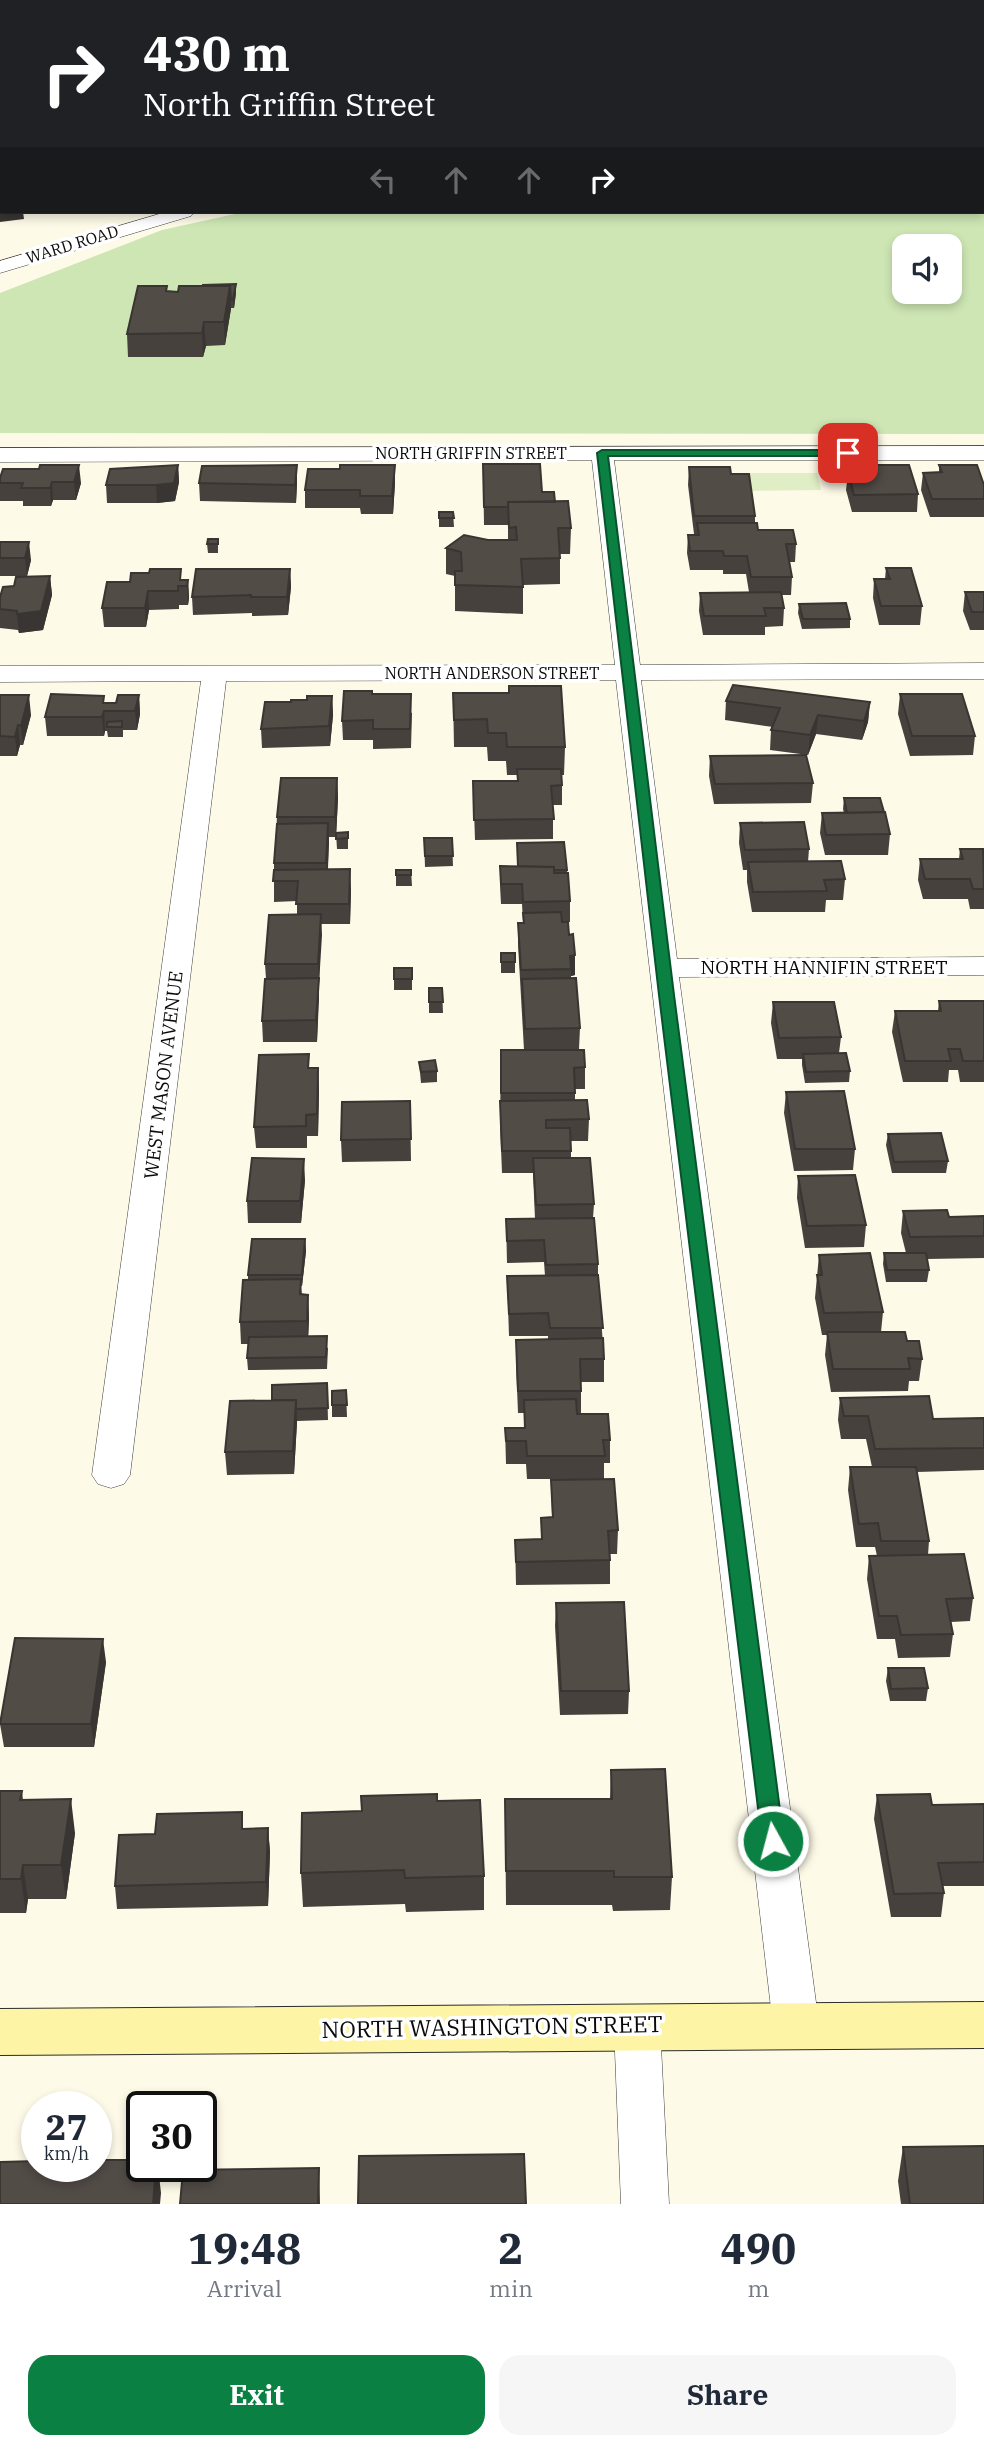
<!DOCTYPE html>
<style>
body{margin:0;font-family:"IBM Plex Serif",serif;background:#f6f6f7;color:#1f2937;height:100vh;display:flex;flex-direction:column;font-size:26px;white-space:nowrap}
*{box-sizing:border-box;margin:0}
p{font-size:23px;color:#747a83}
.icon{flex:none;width:38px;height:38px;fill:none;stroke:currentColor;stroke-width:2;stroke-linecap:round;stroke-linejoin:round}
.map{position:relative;height:2204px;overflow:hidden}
.details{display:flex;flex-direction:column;background:#fff;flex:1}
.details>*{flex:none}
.guide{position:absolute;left:0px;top:0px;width:985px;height:214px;box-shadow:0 4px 10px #0003;background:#202124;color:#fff;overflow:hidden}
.tools{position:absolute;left:892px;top:234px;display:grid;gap:14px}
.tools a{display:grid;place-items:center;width:70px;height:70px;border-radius:14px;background:#fff;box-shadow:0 4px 10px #0003;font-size:35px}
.speed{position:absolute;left:21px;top:2091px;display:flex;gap:14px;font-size:35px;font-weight:700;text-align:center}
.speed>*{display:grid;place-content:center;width:91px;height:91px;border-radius:50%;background:#fff;box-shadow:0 4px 10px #0003;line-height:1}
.speed small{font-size:18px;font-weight:400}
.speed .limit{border:4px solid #111;border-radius:10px;background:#fff;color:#111}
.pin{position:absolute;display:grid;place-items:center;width:60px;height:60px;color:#fff;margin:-30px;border-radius:14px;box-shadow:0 4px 10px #0006}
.me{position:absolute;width:77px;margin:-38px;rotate:353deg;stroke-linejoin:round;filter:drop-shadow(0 0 5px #0008)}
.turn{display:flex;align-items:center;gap:24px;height:147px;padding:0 28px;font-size:32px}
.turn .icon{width:91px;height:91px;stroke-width:2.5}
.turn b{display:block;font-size:49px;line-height:60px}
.lanes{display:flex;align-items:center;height:66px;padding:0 28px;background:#0003;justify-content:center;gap:35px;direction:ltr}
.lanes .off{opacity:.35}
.eta{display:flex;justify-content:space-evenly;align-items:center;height:119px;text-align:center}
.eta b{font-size:42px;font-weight:700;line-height:49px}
.button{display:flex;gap:14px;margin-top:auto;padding:14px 28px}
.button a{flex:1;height:80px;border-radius:21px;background:#0b8043;color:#fff;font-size:28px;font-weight:700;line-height:80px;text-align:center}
.button a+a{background:#f6f6f7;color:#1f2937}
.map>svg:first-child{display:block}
.green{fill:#cee6b4;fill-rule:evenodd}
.pitch{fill:#e0eec5}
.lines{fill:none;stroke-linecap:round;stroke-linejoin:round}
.street-casing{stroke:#3d3d3d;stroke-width:1}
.secondary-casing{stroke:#2c2c2c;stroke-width:2}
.street{fill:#fff;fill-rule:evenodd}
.secondary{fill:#fdf4a5;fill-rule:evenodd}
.wall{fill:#47413d}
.shaded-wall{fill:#393532}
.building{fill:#524c47;stroke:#393532;stroke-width:2}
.route{fill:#0b8043;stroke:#07532c;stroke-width:2}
.labels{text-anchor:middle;stroke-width:7;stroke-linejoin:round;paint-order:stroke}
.far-street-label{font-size:16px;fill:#0a0a0a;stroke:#fff}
.street-label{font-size:19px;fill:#0a0a0a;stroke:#fff}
.near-street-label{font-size:23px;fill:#0a0a0a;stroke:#fff}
</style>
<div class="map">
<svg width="984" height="2204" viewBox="0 0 984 2204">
<rect width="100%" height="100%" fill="#fefae8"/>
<!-- green -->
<path class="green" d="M984,91V434L0,433V293L162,230L244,212H984ZM905,247H950V292H905Z"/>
<!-- pitch -->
<path class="pitch" d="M744,473H817L821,490L748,491Z"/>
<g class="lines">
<!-- street casing -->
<g class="street-casing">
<path id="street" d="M42,0H112L110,2Z
M684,0H723L724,2H686Z
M810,0H826V2H810Z
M166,212H194L191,216L0,273V261Z
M984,446V460H614L640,665L984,663V679L641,680L677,959L984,957V975L679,977L819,2025L812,2039L796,2044L780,2039L773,2025L616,680L226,681L130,1475L124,1484L111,1488L98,1484L92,1475L201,681L0,682V666L615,665L592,460L0,462V448Z
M637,2007L653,2012L660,2026L669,2204H621L614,2026L621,2012Z"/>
</g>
<!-- secondary casing -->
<g class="secondary-casing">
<path id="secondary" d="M984,2002V2048L0,2055V2009Z"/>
</g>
<!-- street -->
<use href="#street" class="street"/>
<!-- secondary -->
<use href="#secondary" class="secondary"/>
</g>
<!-- wall -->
<path class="wall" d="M427,0H480V2H427Z
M167,291L236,293L234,308H231L225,345L206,346L203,357H128L127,334Z
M483,464L542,492L555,502L571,528L570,554H560V584L523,585V614L455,611V576L446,574V548L488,540H508V525H484Z
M178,465L179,482L175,501L157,503H107L106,485Z
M395,465V483L393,514H361L360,508H305V490L340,469Z
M873,465L918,494L917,512H852L846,490L848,473L872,472Z
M939,465L984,485V517H930L921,490L923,473H939Z
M689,467L731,474L755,516V523L758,530L796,544L795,562H789L792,577L791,595H781L784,608L783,626L765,627V635H703L699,611L700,593L749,592L746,574H723V570H690L687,553L688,535H697V534H694L688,485Z
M0,478L81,483L76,500H53L51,506H23V501H0Z
M199,483H297L296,503L200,501Z
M439,512H453L454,527H439Z
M218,539V553H208L207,544Z
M0,542L31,560L27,576H0Z
M886,568L922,606L920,625H879L873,598L874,579H885Z
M290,569L291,587L288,615L252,616V613L193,615L192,597Z
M149,573L182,580H188L189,598L188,605H179V609L149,610L146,627H104L102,608L130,582Z
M50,576L52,595L43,630L19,633L18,630L0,628V597L14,586Z
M965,592H984V630H970L963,611Z
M799,604L850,619V628L802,629L798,613Z
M453,693L565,747L564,775H562V805H553V839L475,840L473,781H517V775H507L506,761H488L487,747H454Z
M372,694L412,713L411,748L373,749V740H343L342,721Z
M900,694L975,736L973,755L910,756L898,714Z
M0,695L31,715L23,745H20L17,756H0Z
M139,695L140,714L137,730H123V737H108L107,731H105L104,736H47L45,717L105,703H116Z
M332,696L333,715L330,746L262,748L261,729L291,702Z
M726,701L870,702L868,722L862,740L816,734L808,755L770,750L771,730L773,727L725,720Z
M710,756L813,783L811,803L714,804L709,776Z
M337,778L338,798L336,837H329L328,869L351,889L350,924H321L317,1042H263L262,1021L266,979L265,964L297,915V901L274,902V863L277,817Z
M844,798L890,834L888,855H825L820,833L822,813H844L843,809Z
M740,823L809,849L808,862L845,879L843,900H826L825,912H752L747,882V870H743L739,843Z
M348,832V849H337L336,833Z
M424,838H452L453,866L425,867Z
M517,843L567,870L570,901V922H562L569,935L575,975L571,976V978L580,1028L579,1049L585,1067V1089H575V1100L589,1119L588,1141H571V1158L594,1204L593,1218L598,1264V1275L604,1359V1382H581V1413H577L610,1440V1463H604V1479H527L526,1464H506L505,1428H524V1413H518L516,1363V1340H548V1336H509L507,1276H545L544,1262L507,1263L506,1219H535L533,1173H502L500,1123L501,1050H524L518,944V923H523L522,904H501L500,886V866H518Z
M960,849L984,851V909H970L968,899H923L918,880L920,859H959Z
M396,870H411L412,886H396Z
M501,953H515V973H501Z
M394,968H412V990H394Z
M429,988H442L443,1013H429Z
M939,1001H984V1082H960L958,1070H949L948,1082H903L892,1032L895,1011H938Z
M773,1002L841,1037L839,1053L850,1071L849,1082L805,1083L802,1065V1059H777L771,1023Z
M419,1062L437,1071V1082L421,1083Z
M310,1068H318L319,1089L318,1136H307V1148H256L254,1127Z
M786,1092L855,1149L853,1170L794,1171L784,1113Z
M410,1101L411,1161L342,1162L341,1140Z
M888,1134L948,1161L946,1173H892L886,1145Z
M798,1176L866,1225L864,1247L805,1248L797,1198Z
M305,1180L301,1223H248L247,1201Z
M903,1211L949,1217L984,1216V1258L927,1259L929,1270L927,1282H886L883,1264L884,1253H906L901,1233Z
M305,1239L306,1251L302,1286H301L302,1294L308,1295L309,1318L308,1337L328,1348L327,1369L248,1370L247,1358L248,1344H241L240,1322L248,1280V1275Z
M819,1255L883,1312L881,1332L907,1341L922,1359L919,1381H909L908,1391L831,1392L825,1355L827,1335H822L815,1298Z
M327,1383L328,1420L297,1421L294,1474L227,1475L225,1452L272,1400Z
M346,1390L347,1417H332V1391Z
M840,1398L933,1419L984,1418V1470L917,1472L929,1541L928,1555L973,1598L970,1621L951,1622L953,1634L950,1657L898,1658L895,1639H877L867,1579L869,1556H877L875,1547H856L848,1490L850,1467H872L866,1439H841L838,1420Z
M551,1480L618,1530L617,1554H610V1584L516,1585L515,1540L541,1539V1518L552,1517Z
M556,1603L629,1691L628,1714L560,1715L555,1626Z
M106,1662L94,1747H4L0,1724Z
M888,1668L928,1688L926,1701H890L886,1681Z
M611,1770L672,1877L670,1910L613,1911L612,1905H506L505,1799H610Z
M0,1791H22L23,1800L75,1833L66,1899H28L26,1913H0Z
M877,1795L932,1805L984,1804V1886H943L944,1893L941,1917H891L874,1819Z
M437,1801L484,1876V1910L406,1912L405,1904L303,1907L301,1873L362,1811Z
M268,1828L270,1852L268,1906L117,1909L115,1886L155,1834L243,1829Z
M903,2147L984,2204H901L898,2181Z"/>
<!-- shaded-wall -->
<path class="shaded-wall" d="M0,206H2V212H23L24,219L0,222Z
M236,284V293L234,308L233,299Z
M230,286L231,309L225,345L224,322Z
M204,322L206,346L203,357L202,333Z
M79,465L81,483L76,500L74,482Z
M178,465L179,482L175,501L157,503L156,485Z
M297,465V483L296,503L295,485Z
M395,465V483L393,514L392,496Z
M52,482L53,500L51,506L50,488Z
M29,542L31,560L27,576L25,558Z
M290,569L291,587L288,615L287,597Z
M50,576L52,595L43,630L19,633L17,614Z
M188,580L189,598L188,605L187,586Z
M148,591L149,610L146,627L145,608Z
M29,695L31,715L23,745L21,726Z
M139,695L140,714L137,730L135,711Z
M332,696L333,715L330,746L329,726Z
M870,702L868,722L862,740L864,721Z
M104,711L105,731L104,736L102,717Z
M818,715L816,734L808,755L810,735Z
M18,725L20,745L17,756L15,737Z
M337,778L338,798L336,837L335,817Z
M328,823L329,843L327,883L326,863Z
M350,869L351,889L350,924L349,904Z
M321,914L322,935L319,984L318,964Z
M575,955V975L571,976L570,956Z
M319,978V999L317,1042L316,1020Z
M318,1068L319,1089L318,1136L317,1114Z
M304,1159L305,1180L301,1223L300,1201Z
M305,1239L306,1251L302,1286V1275Z
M308,1295L309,1318L308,1343L307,1321Z
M296,1400L297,1423L294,1474L293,1451Z
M103,1639L106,1662L94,1747L91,1724Z
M71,1799L75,1833L66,1899L61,1865Z
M268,1828L270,1852L268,1906L266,1882Z
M23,1865L28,1899L26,1913L21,1879Z
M156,2166H158L161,2193L160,2204H153Z
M319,2168L320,2204H318Z"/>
<!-- building -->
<path class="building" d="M95,0H112V2H94Z
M366,0H417V2H366Z
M427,0H469V2H427Z
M492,0L540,1V2H492Z
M575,0H602V2H575Z
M879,0H953L954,1L879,2Z
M0,186H2V206H0Z
M236,284L233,299L231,300L230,286H203V285Z
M138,286H167L166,291L178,292L179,286H230L224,322H204L202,333L127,334Z
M483,464H540L542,492H554L555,502H508V507H484Z
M40,465H79L74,482H52L50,488H21L23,483H0V478L3,469H39Z
M178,465L174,483L156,485H106L110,469Z
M297,465L295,485L199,483L202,466Z
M340,465H395L392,496H360V490H305L308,469H340Z
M873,465H909L918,494L854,495L848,473L875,472Z
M939,465H977L984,485V499H932L923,473L942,472Z
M689,467H730L731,474H749L755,516H694Z
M568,501L571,528H558L560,558L521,559L523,587L455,585V571H462L461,552L446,548L464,535L488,540H517L516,527L509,528L508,502Z
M439,512H453L454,518H439Z
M697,523H757L758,530H793L796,544H786L792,577H751L747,556H724L723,551H690L688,535H699Z
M208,539H218V544H207Z
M0,542H29L25,558H0Z
M886,568H911L922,606H881L874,579H890Z
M150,569H181L180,580H188L187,586H178V591H148L145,608H102L107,582H130L131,573H149Z
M196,569H290L287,597H251V595L192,597Z
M50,576L41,611L17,614V611L0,609V597L3,587L14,586L16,577Z
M781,592L784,608H764L766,616H704L700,593Z
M965,592H984V612H972Z
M846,603L850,619H803L799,604Z
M733,685L870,702L864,721L818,715L810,735L771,730L780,708L726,701Z
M509,686H561L565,747H507L506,733H488L487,719L454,720L453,693H509Z
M344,691H372V694H411L410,729H373V720L342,721Z
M51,694L104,696L103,703H116L118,695H139L135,711H104L102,717H45Z
M900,694H962L975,736H912Z
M0,695H29L21,726L18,725L15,737L0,736Z
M307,696H332L329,726L261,729L265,702H291V700H307Z
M122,721V727H107V722Z
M806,755L813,783L715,784L710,756Z
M517,769H561L562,785L551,786L554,819L474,820L473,781H518Z
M281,778H337L335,817H277Z
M844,798H880L884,812L847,813Z
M885,812L890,834L826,835L822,813Z
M804,822L809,849L745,850L740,823Z
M328,823L326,863H274L277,824Z
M348,832V838L336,839V833Z
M424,838H452L453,856H425Z
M564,842L567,870H554V867L518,866L517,843Z
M960,849H983L984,889H973L970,879H925L920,859H963Z
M841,861L845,879L824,880L827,891L753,892L748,862Z
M500,866L554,867V873H568L570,901L523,902L522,884H501Z
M350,869L349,904H296L298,881H273L274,870Z
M396,870H411V875H396Z
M561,912L562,922H568L569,935L573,934L575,955L570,956L571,969L521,970L518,923H524L523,913Z
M321,914L318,964H265L269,915Z
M501,953H515V962H501Z
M394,968H412V979H394Z
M319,978L316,1020L262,1021L265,979Z
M576,978L580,1028L525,1029L522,979Z
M429,988H442L443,1002H429Z
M939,1001H984V1061H963L960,1049H948L951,1061H905L895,1011H941Z
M773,1002H834L841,1037L779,1038Z
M501,1050H584L585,1067L574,1068L575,1093H501Z
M846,1053L850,1071L806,1072L803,1054Z
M309,1054L308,1068H318L317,1114L306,1115V1126L254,1127L259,1055Z
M435,1060L437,1071L421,1072L419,1062Z
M844,1091L855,1149H795L786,1092Z
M587,1100L589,1119L546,1120V1128H570L571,1151H502L500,1101Z
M410,1101L411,1139L341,1140L342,1102Z
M941,1133L948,1161L894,1162L888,1134Z
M252,1158L304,1159L300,1201H247Z
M533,1158H590L594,1204L536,1205Z
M855,1175L866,1225L807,1226L798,1176Z
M947,1210L949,1217L984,1216V1236L910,1237L903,1211Z
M594,1218L598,1264L546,1265L544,1240L507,1241L506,1219Z
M252,1239H305L302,1275H248Z
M870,1253L883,1312L824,1313L817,1275H822L819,1255Z
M884,1253H926L929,1270H887Z
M598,1275L603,1328H550L548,1313L509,1314L507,1276Z
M301,1279L300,1294L308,1295L307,1321L240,1322L243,1280Z
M827,1332H905L907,1341H919L922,1359L908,1358L910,1369H833Z
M327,1336L326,1357L247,1358L249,1337Z
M603,1338L604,1359H580L581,1391H518L516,1340Z
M327,1383L328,1408L296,1409V1400H272V1385Z
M346,1390L347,1405H332V1391Z
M929,1396L933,1419L984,1418V1448L875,1449L868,1416H844L840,1398Z
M576,1399L577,1414H608L610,1440H603L605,1456H527L526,1441H506L505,1428H525L524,1400Z
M296,1400L293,1451L225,1452L230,1401Z
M850,1467H916L929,1541H881L878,1523L859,1524Z
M614,1479L618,1530L608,1531L610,1560L516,1562L515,1540L542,1539L541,1518L553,1517L551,1480Z
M964,1554L973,1598L946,1599L953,1634L901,1635L897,1616H879L869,1556Z
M624,1602L629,1691H561L556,1603Z
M15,1638L103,1639L91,1724H0Z
M888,1668H924L928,1688L891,1689Z
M665,1769L672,1877H614V1871H506L505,1799H612L611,1770Z
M0,1791H22L20,1800L71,1799L61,1865H23L21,1879H0Z
M437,1794V1801L480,1800L484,1876L405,1878L404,1870L301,1873L302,1813L362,1811L361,1796Z
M930,1794L932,1805L984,1804V1862L938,1863L944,1893L894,1894L877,1795Z
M242,1812V1829L268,1828L266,1882L115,1886L119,1835L155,1834L157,1814Z
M984,2146V2204H910L903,2147Z
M524,2154L526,2204H358L359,2156Z
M96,2160H142V2166H156L153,2204H0V2162L37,2161V2166H96Z
M319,2168L318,2204H180L183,2170Z"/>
<!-- route -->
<path class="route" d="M602,450H848L853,453L848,456H608L674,995L784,1841L781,1847L773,1850L765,1847L762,1841L659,995L597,453Z"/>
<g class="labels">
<!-- far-street labels -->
<g class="far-street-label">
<text transform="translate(72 244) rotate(-17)" y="6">WARD ROAD</text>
<text x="471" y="459">NORTH GRIFFIN STREET</text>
<text x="492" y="679">NORTH ANDERSON STREET</text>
</g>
<!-- street labels -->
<g class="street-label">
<text x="824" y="974">NORTH HANNIFIN STREET</text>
<text transform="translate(163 1075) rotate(-83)" y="7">WEST MASON AVENUE</text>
</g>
<!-- near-street labels -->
<g class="near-street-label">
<text transform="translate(492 2027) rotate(-1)" y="8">NORTH WASHINGTON STREET</text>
</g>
</g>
</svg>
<div class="tools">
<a><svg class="icon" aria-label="sound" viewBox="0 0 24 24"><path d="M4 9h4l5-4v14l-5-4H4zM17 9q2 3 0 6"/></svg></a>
</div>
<div class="speed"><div>27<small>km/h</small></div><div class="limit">30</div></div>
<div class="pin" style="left:848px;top:453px;background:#d93025"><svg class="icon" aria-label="arrive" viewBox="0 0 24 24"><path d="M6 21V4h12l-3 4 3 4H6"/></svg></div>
<svg class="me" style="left:773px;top:1841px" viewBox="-20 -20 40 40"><circle r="17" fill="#0b8043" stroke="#fff" stroke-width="3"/><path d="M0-11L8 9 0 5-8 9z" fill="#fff"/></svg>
<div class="guide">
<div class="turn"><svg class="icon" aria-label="right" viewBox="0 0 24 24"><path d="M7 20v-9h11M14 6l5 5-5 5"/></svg><div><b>430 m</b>North Griffin Street</div></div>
<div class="lanes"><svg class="icon off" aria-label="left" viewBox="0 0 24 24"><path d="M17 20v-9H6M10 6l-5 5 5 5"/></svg><svg class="icon off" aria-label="ahead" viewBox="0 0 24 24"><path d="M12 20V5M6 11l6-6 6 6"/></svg><svg class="icon off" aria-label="ahead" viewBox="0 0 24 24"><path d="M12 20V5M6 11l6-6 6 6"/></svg><svg class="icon" aria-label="right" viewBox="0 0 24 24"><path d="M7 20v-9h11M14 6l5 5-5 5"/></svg></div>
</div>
</div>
<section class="details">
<div class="eta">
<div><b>19:48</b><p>Arrival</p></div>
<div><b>2</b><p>min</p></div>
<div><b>490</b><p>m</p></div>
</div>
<div class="button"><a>Exit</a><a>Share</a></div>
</section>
